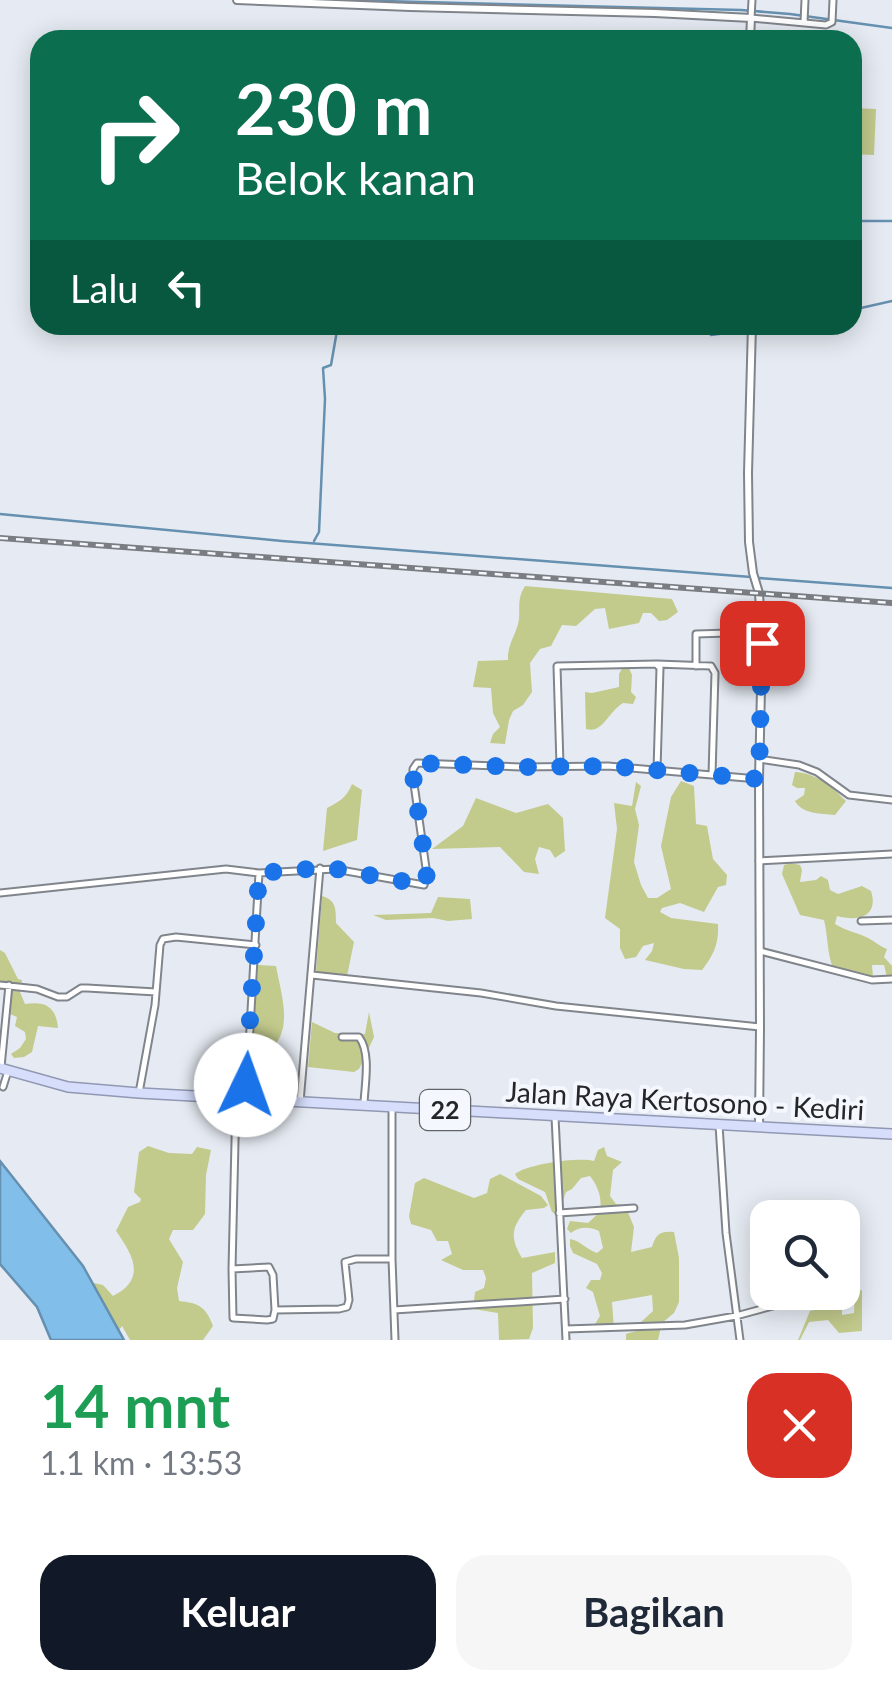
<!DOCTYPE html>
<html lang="id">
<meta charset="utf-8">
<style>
body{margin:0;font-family:Lato,sans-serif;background:#f6f6f7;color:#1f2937;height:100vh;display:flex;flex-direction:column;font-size:38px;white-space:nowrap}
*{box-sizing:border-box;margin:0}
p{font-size:32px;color:#747a83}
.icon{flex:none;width:55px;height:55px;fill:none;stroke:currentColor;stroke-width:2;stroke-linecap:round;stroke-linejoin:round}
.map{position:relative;height:1340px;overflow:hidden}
.drawer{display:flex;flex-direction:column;background:#fff;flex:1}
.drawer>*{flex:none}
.hud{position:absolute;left:30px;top:30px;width:832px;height:305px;border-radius:30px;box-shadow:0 5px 25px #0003;background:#0b6e4f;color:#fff;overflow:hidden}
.controls{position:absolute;left:750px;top:1200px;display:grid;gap:20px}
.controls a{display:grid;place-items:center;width:110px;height:110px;border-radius:20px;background:#fff;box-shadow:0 5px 25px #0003;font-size:50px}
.pin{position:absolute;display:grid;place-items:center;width:85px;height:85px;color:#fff;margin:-42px;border-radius:20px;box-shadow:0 5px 15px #0006}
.me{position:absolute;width:110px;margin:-55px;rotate:3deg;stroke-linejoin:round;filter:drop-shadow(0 0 8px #0008)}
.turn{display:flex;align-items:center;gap:35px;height:210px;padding:0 40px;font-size:45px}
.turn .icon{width:130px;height:130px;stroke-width:2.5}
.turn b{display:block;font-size:70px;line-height:85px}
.then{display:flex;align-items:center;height:95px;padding:0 40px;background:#0003;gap:20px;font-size:38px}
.round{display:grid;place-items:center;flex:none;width:105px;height:105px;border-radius:30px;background:#f6f6f7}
.summary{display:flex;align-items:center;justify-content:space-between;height:170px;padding:0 40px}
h1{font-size:60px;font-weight:700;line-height:75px;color:#1e9e55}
.button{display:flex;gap:20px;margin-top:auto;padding:20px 40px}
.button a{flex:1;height:115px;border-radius:30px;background:#111827;color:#fff;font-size:40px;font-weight:700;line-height:115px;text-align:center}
.button a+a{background:#f6f6f7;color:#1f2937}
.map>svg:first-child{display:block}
.green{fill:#c2ca8c}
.water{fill:#82beea;stroke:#6690b0;stroke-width:2.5}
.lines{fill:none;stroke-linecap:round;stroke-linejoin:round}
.stream{stroke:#6690b0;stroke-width:2.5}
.minor-casing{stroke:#80858c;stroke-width:9}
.tertiary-casing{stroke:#80858c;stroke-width:10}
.trunk-casing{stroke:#9198b2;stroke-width:12}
.minor{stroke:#fff;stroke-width:5}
.tertiary{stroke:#fff;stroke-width:6}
.trunk{stroke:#d6defc;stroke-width:9}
.rail-casing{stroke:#7a7e82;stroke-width:6}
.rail{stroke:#f4f8fe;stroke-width:2.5;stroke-dasharray:8;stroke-linecap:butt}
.route{stroke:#1a73e8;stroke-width:18;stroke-dasharray:0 32.4}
.labels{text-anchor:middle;stroke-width:8;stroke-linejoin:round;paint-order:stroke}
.shield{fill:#f4f8fe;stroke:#626568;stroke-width:2.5}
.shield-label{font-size:25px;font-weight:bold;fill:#242628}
.street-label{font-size:28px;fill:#242628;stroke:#f4f8fe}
</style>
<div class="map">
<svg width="892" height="1340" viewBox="0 0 892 1340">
<rect width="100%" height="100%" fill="#e6ebf3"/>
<!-- green -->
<path class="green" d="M852,108L876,109L874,155L853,154Z
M525,586L672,599L678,612L667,620L659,621L651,613H643L639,623L609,629L605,608L595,609L576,626L562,625L551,646L540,649L530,663L532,692L523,705L513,711L509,720L505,744L490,743L493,734L500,727L493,713L491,688L473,687L478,661L508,660C507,644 517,634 519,619C520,606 517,599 525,586Z
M623,667L629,668L632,675L631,692L636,697L633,704L623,703C607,713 603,734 586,729L585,692L592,693L619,687V674Z
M795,772C816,773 831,786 846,801L835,815C821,813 803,815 795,801L804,795L805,788H797L792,785Z
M681,781L694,786L696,824L707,826L713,859L727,875L726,885L718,887L704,912L680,903L662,908L660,912L671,918L718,924C719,943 714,955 702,970L684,969L645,960L652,951L654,943L643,946L636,957L625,959L620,948V929L605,918L617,829L614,803L632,806L636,782L641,786L635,809L639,825L634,862L641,885L648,898H657L671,889L661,846L671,797Z
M352,784L362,790L357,840L323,851L327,808C339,802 347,797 352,784Z
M476,798L516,813L548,804L563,818L565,851L555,858L550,850L539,847L535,859L539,874L524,872L500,847L432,849L463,826Z
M791,863L800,865L802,870L800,882L816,880L821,876L828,880L830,890L838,894L862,886L871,891C879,916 859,922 837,916L835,924C846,931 855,932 866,937C873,940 879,946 887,949L884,957L892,966V976L887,977L884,965H872L873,977L833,968C827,953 828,936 824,920L800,915L782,874L784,865Z
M322,896C336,900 336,909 336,923L354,942L347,976L316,972Z
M438,897L470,899L472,919L448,921L433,918L386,920L373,915L431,913Z
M0,950L5,953L18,979L22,980L20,992L25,1004C45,1001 56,1006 58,1028L38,1026L32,1052L24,1057L14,1058L11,1054L20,1048L26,1039L25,1032L15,1026L17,1017L10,1014L4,990H0Z
M258,965L276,966C280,990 293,1025 274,1046C270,1051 259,1053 252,1056Z
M369,1012L374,1037L359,1069L354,1072L308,1067L312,1022L335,1033L365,1034Z
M148,1146L169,1153L192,1154L197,1147L211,1150L206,1175L205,1214L193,1230H173L169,1239L183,1262L177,1288L179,1301C199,1303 206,1307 213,1326L203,1340H130L122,1326L113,1339L89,1282L103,1285L113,1296C147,1279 133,1255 116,1231L128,1207L140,1202L141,1199L134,1192L139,1152Z
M604,1147L607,1156L622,1162L613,1170L610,1196L616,1204L625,1205L634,1227L631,1252L652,1247C656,1234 660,1231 674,1232L679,1258V1302L674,1313L662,1323L658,1340H626V1334L636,1331L640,1323L653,1311L652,1295L612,1302L614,1329L573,1332L574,1326L595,1324L600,1316L593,1292L586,1288L591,1280H600L602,1273L597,1264L573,1253L570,1246V1239C581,1241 587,1250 597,1253L603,1248L599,1231C589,1227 580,1226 571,1233L567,1229L570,1221L588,1223L600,1212C602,1198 599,1188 590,1176L581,1178L572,1189L566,1192L558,1215L552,1212L545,1192L518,1179L515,1174C528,1164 579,1157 594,1161L598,1150Z
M500,1174L541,1196L548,1205L544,1208L526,1210C511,1228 510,1238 522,1258L555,1252V1263L532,1273L533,1328L529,1339L499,1340L498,1313L473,1309L475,1292L484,1288L486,1278L483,1270H463L441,1260L452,1254L448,1241H437L431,1230L411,1224L409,1216L415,1183L424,1178L474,1198L487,1193L490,1179Z
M862,1290V1331L839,1333L828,1320L809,1322L800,1340H798L810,1311L842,1304V1315L854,1313L855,1291Z"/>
<!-- water -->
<path class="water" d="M0,1161L83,1266L124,1340H51L37,1307L0,1264Z"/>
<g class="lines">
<!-- stream -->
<path class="stream" d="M343,0L741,10L790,14L892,28
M852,221H892
M852,310L892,301
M711,335L748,330
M0,514L282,541L751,577
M314,541L319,532L325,399L323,368L331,365L338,325
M759,578L892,588"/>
<!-- minor casing -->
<g class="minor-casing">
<path id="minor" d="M752,0L751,18L826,25L832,22L833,0
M804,22L805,0
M657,665L660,668L657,770
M696,666V634L761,632
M759,759L799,765L817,772L849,795L892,800
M560,765L557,666L657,664L711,666L715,673L712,775
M759,861L892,854
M0,893L226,869L259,873
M861,921L892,920
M760,951L872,980L892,979
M312,975L481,993L556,1006L760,1027
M0,985L37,989L58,997H67L81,988H87L156,992
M342,1037H359C371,1053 365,1083 364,1103
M1,1067L9,985
M3,1087L8,1071
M139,1093L155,1005L160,945L163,939L176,937L256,945
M246,1097L259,873L335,869L424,885L427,875L413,777V769L417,763L521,767L608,766L758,779
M236,1099L232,1269L269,1267L273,1275L275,1310L339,1309L347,1307L349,1300L345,1262L356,1259H392
M300,1102L320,868
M392,1108V1259L395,1340
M555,1117L566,1340
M719,1125L726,1233L740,1340
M559,1213L634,1208
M232,1269L233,1318L267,1320L273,1319L275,1310
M394,1310L565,1299
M566,1329L685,1325L736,1316L817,1294"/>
</g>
<!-- tertiary casing -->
<g class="tertiary-casing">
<path id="tertiary" d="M237,0L410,7L655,13L751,18L750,40
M752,325L748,473L749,542L753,573L759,593L762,643L759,779L760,1027L759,1127"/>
</g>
<!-- trunk casing -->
<g class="trunk-casing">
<path id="trunk" d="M0,1068L68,1087L139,1093L892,1134"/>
</g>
<!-- minor -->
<use href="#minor" class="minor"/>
<!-- tertiary -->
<use href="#tertiary" class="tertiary"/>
<!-- trunk -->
<use href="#trunk" class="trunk"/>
<!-- rail casing -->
<g class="rail-casing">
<path id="rail" d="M0,538L892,603"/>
</g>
<!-- rail -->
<use href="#rail" class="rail"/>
</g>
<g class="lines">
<!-- route -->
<path class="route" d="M246,1085L259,873L320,868L336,869L424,885L427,874L412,768L417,763L521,767L608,766L759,779L762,643"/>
</g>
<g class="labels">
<!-- shield labels -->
<rect class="shield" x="420" y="1090" width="50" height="40" rx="8"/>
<g class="shield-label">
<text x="445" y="1119">22</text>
</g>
<!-- street labels -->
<g class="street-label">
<text transform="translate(685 1101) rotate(3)" y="10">Jalan Raya Kertosono - Kediri</text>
</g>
</g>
</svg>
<div class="controls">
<a><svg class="icon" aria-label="search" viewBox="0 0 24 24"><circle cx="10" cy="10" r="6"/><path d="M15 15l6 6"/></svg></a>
</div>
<div class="pin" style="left:762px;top:643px;background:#d93025"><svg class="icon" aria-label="arrive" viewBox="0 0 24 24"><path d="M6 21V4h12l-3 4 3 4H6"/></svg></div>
<svg class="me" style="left:246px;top:1085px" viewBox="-20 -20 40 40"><circle r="19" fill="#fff"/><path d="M0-13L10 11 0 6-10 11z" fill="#1a73e8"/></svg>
<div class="hud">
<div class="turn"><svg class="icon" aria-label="right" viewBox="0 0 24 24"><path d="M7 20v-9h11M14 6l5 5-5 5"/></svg><div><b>230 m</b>Belok kanan</div></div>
<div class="then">Lalu<svg class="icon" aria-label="left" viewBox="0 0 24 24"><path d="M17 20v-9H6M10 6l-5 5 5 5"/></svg></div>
</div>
</div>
<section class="drawer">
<div class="summary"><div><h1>14 mnt</h1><p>1.1 km · 13:53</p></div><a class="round" style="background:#d93025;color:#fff"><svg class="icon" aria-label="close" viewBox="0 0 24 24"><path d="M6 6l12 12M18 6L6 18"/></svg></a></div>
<div class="button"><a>Keluar</a><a>Bagikan</a></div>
</section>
